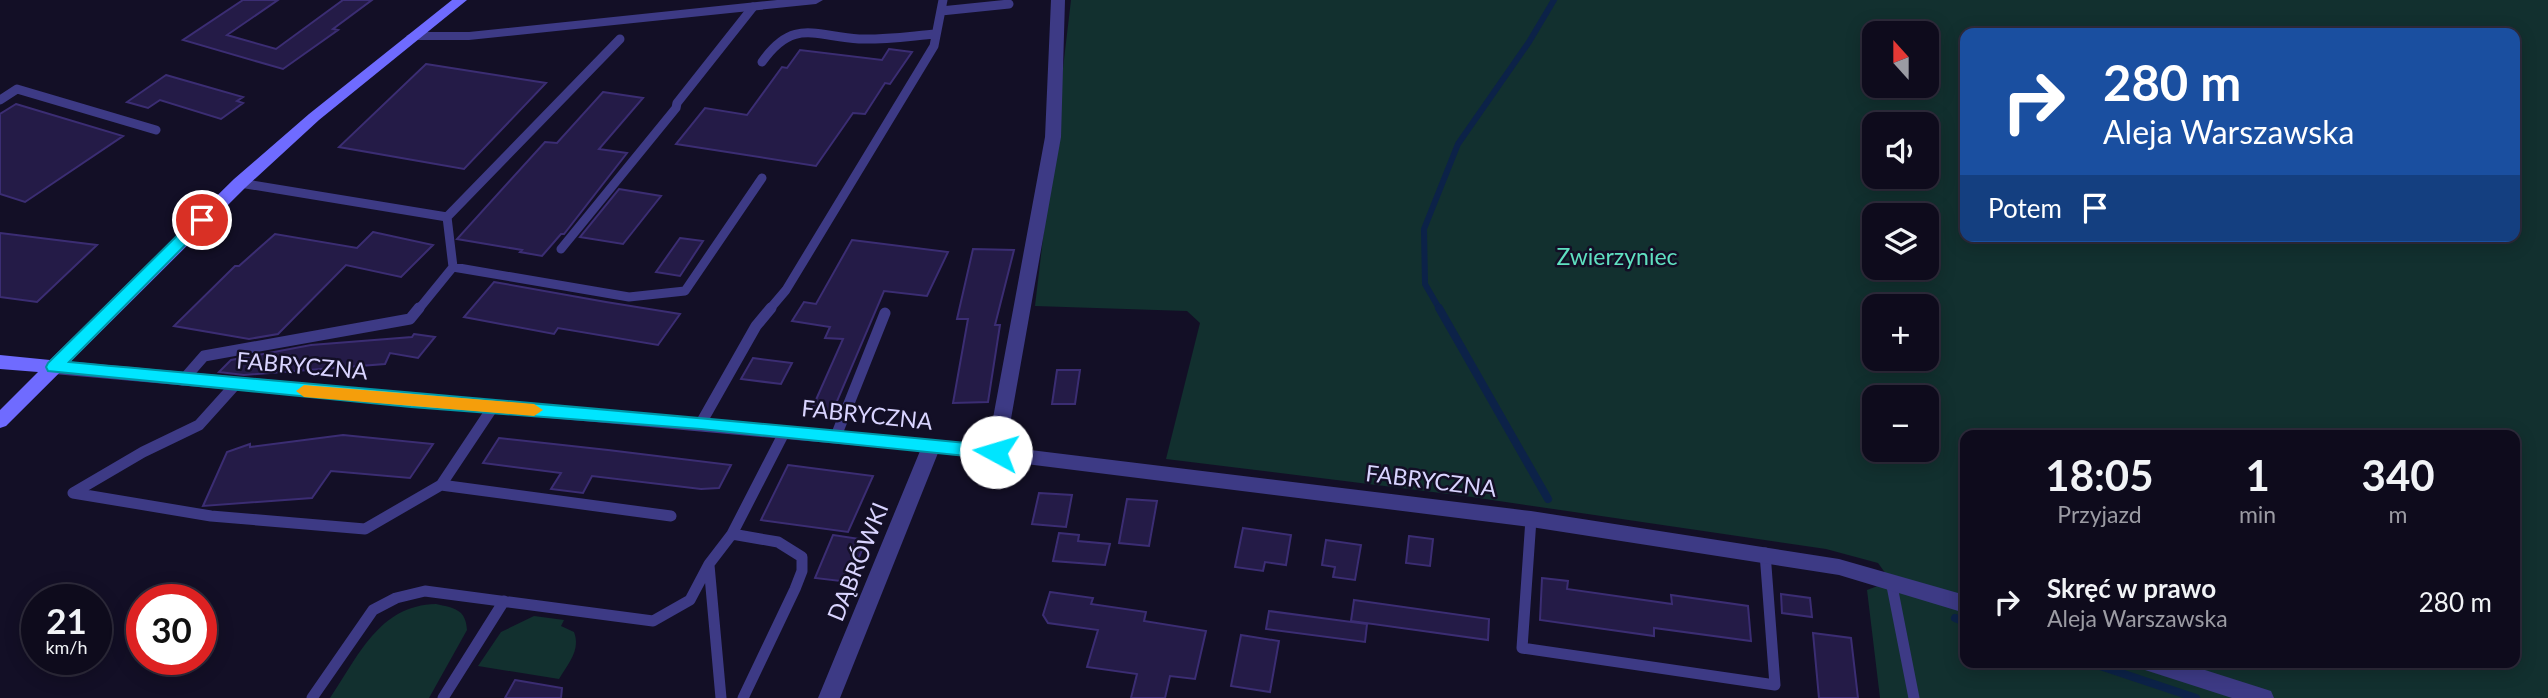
<!DOCTYPE html>
<html lang="pl">
<meta charset="utf-8">
<style>
body{margin:0;font-family:Lato,sans-serif;background:#1c1929;color:#f1f3f6;height:100vh;display:flex;flex-direction:column;font-size:26px;white-space:nowrap}
*{box-sizing:border-box;margin:0}
p{font-size:23px;color:#9b9ba3}
.icon{flex:none;width:38px;height:38px;fill:none;stroke:currentColor;stroke-width:2;stroke-linecap:round;stroke-linejoin:round}
.map{position:relative;flex:1;overflow:hidden}
.side{position:absolute;left:1960px;top:430px;width:560px;height:238px;display:flex;flex-direction:column;background:#0e0b1c;border-radius:14px;box-shadow:0 4px 18px #0003,0 0 0 2px #2e2b3b}
.side>*{flex:none}
.banner{position:absolute;left:1960px;top:28px;width:560px;height:214px;border-radius:14px;box-shadow:0 4px 18px #0003,0 0 0 2px #2e2b3b;background:#1a4fa0;color:#fff;overflow:hidden}
.needle{width:46px;rotate:339deg}
.buttons{position:absolute;left:1862px;top:21px;display:grid;gap:14px}
.buttons a{display:grid;place-items:center;width:77px;height:77px;border-radius:14px;background:#0e0b1c;box-shadow:0 4px 18px #0003,0 0 0 2px #2e2b3b;font-size:35px}
.speed{position:absolute;left:21px;top:584px;display:flex;gap:14px;font-size:35px;font-weight:700;text-align:center}
.speed>*{display:grid;place-content:center;width:91px;height:91px;border-radius:50%;background:#0e0b1c;box-shadow:0 4px 18px #0003,0 0 0 2px #2e2b3b;line-height:1}
.speed small{font-size:18px;font-weight:400}
.speed .limit{border:10px solid #d22;background:#fff;color:#111}
.pin{position:absolute;display:grid;place-items:center;width:60px;height:60px;color:#fff;margin:-30px;border:4px solid #fff;border-radius:50%;box-shadow:0 2px 7px #0007}
.me{position:absolute;width:77px;margin:-38px;rotate:276deg;stroke-linejoin:round;filter:drop-shadow(0 0 5px #0008)}
.turn{display:flex;align-items:center;gap:24px;height:147px;padding:0 28px;font-size:32px}
.turn .icon{width:91px;height:91px;stroke-width:2.5}
.turn b{display:block;font-size:49px;line-height:60px}
.then{display:flex;align-items:center;height:66px;padding:0 28px;background:#0003;gap:14px;font-size:26px}
.eta{display:flex;justify-content:space-evenly;align-items:center;height:119px;text-align:center}
.eta b{font-size:42px;font-weight:700;line-height:49px}
ul{padding:0;list-style:none}
li{display:flex;align-items:center;gap:21px;height:105px;padding:0 28px}
li div{flex:1}
li b{display:block;font-size:26px}
li em{font-style:normal}
.map>svg:first-child{display:block}
.green{fill:#12302f;fill-rule:evenodd}
.lines{fill:none;stroke-linecap:round;stroke-linejoin:round}
.stream-far1{stroke:#0c2248;stroke-width:6}
.stream{stroke:#0c2248;stroke-width:8}
.building{fill:#241b47;stroke:#3b2d73;stroke-width:2}
.lane-far1{stroke:#3d3a85;stroke-width:9}
.lane{stroke:#3d3a85;stroke-width:11}
.street{fill:#3d3a85;fill-rule:evenodd}
.secondary{fill:#6f6bff;fill-rule:evenodd}
.route{fill:#00e5ff;stroke:#0095a6;stroke-width:2}
.slow{fill:#f59e0b}
.labels{text-anchor:middle;stroke-width:5;stroke-linejoin:round;paint-order:stroke}
.park-label{font-size:23px;fill:#5fe0c0;stroke:#130f26}
.street-label{font-size:23px;fill:#d9d4ff;stroke:#130f26}
</style>
<div class="map">
<svg width="2548" height="698" viewBox="0 0 2548 698">
<rect width="100%" height="100%" fill="#130f26"/>
<!-- green -->
<path class="green" d="M1071,0H2548V698H1880L1867,590L1891,581L1878,563L1826,549L1465,496L1166,459L1200,323L1187,311L1035,306ZM1874,33H1927V86H1874ZM1965,33H2515V236H1965ZM1874,124H1927V177H1874ZM1874,215H1927V268H1874ZM1874,306H1927V359H1874ZM1874,397H1927V450H1874ZM1965,436H2515V663H1965Z
M436,604C454,608 466,609 467,630L429,698H330C358,657 379,605 436,604Z
M534,616L564,620L561,626L574,632C581,650 568,664 559,679L478,666L501,632Z"/>
<g class="lines">
<!-- stream-far1 -->
<path class="stream-far1" d="M1440,310L1425,284L1424,229L1458,144L1529,42L1554,0"/>
<!-- stream -->
<path class="stream" d="M1439,308L1548,499
M1955,618L1965,622
M2091,663L2196,698"/>
</g>
<!-- building -->
<path class="building" d="M243,0H278L227,35L276,49L343,0H372L333,29L338,30L283,69L183,40Z
M889,49L912,52L890,84L885,83L865,114L853,113L816,166L676,144L705,108L747,115L782,67L787,68L800,50L882,60Z
M426,64L546,83L464,169L339,147Z
M166,75L243,97L237,101L243,103L221,119L160,100L148,108L127,102Z
M603,92L643,98L599,149L627,153L564,234H561L542,256L520,252L522,250L457,239L545,142L557,143Z
M16,104L123,136L25,202L0,194V114Z
M619,189L661,196L623,244L580,237Z
M373,232L433,245L401,277L346,265L278,334L249,339L174,326L235,266H239L275,234L357,248Z
M0,233L97,245L37,302L0,297Z
M680,238L703,241L680,276L656,272Z
M852,240L948,252L927,296L884,291L832,413L811,411L843,339L825,338L830,327L792,321L804,302L816,304Z
M973,249L1014,250L995,325H1000L988,402L953,403L968,319H957Z
M494,282L606,302L680,314L658,345L558,328L554,334L464,317Z
M414,334L435,337L418,358L390,353L385,364L244,375L219,372L231,360L311,345L412,337Z
M753,358L792,363L781,384L741,379Z
M1057,370H1080L1075,404H1052Z
M343,435L433,444L410,478L331,471L312,498L203,506L227,452L250,444V447Z
M499,438L608,450L731,465L719,488L701,489L592,476L583,493L551,489L561,473L483,463Z
M788,465L873,476L848,532L761,520Z
M1039,493L1072,495L1066,527L1032,524Z
M1127,499L1157,501L1149,546L1119,543Z
M1243,528L1291,535L1286,565L1265,562L1263,571L1235,567Z
M1059,533L1079,535L1078,541L1110,544L1105,565L1053,561Z
M833,535L866,540L849,582L815,578Z
M1409,536L1433,539L1430,566L1406,563Z
M1326,540L1361,545L1355,580L1333,577L1335,567L1322,565Z
M1542,578L1568,581L1567,589L1672,604L1671,595L1748,606L1751,641L1654,628V636L1540,620Z
M1050,592L1093,598L1091,604L1146,612L1144,621L1206,631L1195,679L1170,676L1165,698H1131L1137,674L1087,667L1098,630L1048,623L1043,615Z
M1781,594L1810,598L1812,617L1782,613Z
M1354,600L1489,619L1488,640L1351,621Z
M1269,611L1367,624L1365,642L1266,629Z
M1813,633L1851,638L1858,698H1819Z
M1241,635L1279,641L1270,692L1231,686Z
M515,680L562,688L561,698H505Z"/>
<g class="lines">
<!-- lane-far1 -->
<path class="lane-far1" d="M941,11L1009,4
M762,62C793,18 814,36 859,39C884,40 911,36 936,34
M0,100L17,89L156,130
M240,183L447,217L453,267
M447,217L620,39
M561,249L676,108L677,103L753,7
M418,310L453,267L629,297L685,291L762,178
M769,310L786,290L934,46L943,0"/>
<!-- lane -->
<path class="lane" d="M183,380L204,356L410,319L419,308
M235,385L199,425L143,452L73,493L211,516L365,529L441,485L493,407
M701,423L756,326L771,308
M836,436L885,313
M441,485L671,516
M1531,519L1522,648L1775,685L1765,553
M732,534L778,542L802,557V571L795,589L743,698
M709,565L721,698
M1891,581L1914,698
M312,698L373,610L396,598L425,591L653,621L690,600L709,564L732,534L785,431
M443,698L504,601"/>
<!-- street -->
<path class="street" d="M777,0H823L816,4L469,40H413L406,36L413,32H469Z
M1051,0H1065L1061,137L1006,447L1531,511L1839,559L1965,595V613L1839,575L1531,527L938,453L840,698H818L920,451L54,374L48,372L45,367L48,362L54,360L988,445L1045,137Z
M2142,663H2183L2271,691L2274,698H2232L2145,670Z"/>
<!-- secondary -->
<path class="secondary" d="M452,0H467L319,120L246,187L6,426L0,428V410L38,372L0,369V355L50,360L234,179L309,114Z"/>
</g>
<!-- route -->
<path class="route" d="M202,215L207,216L210,220L207,223L69,362C378,391 687,415 996,446L1002,448L1005,452L1002,457L996,459L701,429L411,407L48,371L46,367L48,363L197,216Z"/>
<!-- slow -->
<path class="slow" d="M304,385L534,404L543,410L534,416L304,397L296,391Z"/>
<g class="labels">
<!-- park labels -->
<g class="park-label">
<text x="1617" y="265">Zwierzyniec</text>
</g>
<!-- street labels -->
<g class="street-label">
<text transform="translate(302 366) rotate(5)" y="8">FABRYCZNA</text>
<text transform="translate(867 415) rotate(6)" y="8">FABRYCZNA</text>
<text transform="translate(1431 481) rotate(7)" y="8">FABRYCZNA</text>
<text transform="translate(858 562) rotate(-68)" y="8">DĄBRÓWKI</text>
</g>
</g>
</svg>
<div class="buttons">
<a><svg class="needle" viewBox="-14 -14 28 28"><path d="M0-13l5 13h-10z" fill="#e53935"/><path d="M0 13l5-13h-10z" fill="#9b9ba3"/></svg></a>
<a><svg class="icon" aria-label="sound" viewBox="0 0 24 24"><path d="M4 9h4l5-4v14l-5-4H4zM17 9q2 3 0 6"/></svg></a>
<a><svg class="icon" aria-label="layers" viewBox="0 0 24 24"><path d="M12 4l9 5-9 5-9-5zM3 14l9 5 9-5"/></svg></a>
<a>+</a>
<a>−</a>
</div>
<div class="speed"><div>21<small>km/h</small></div><div class="limit">30</div></div>
<div class="pin" style="left:202px;top:220px;background:#d93025"><svg class="icon" aria-label="arrive" viewBox="0 0 24 24"><path d="M6 21V4h12l-3 4 3 4H6"/></svg></div>
<svg class="me" style="left:996px;top:452px" viewBox="-20 -20 40 40"><circle r="19" fill="#fff"/><path d="M0-13L10 11 0 6-10 11z" fill="#00e5ff"/></svg>
<div class="banner">
<div class="turn"><svg class="icon" aria-label="right" viewBox="0 0 24 24"><path d="M7 20v-9h11M14 6l5 5-5 5"/></svg><div><b>280 m</b>Aleja Warszawska</div></div>
<div class="then">Potem<svg class="icon" aria-label="arrive" viewBox="0 0 24 24"><path d="M6 21V4h12l-3 4 3 4H6"/></svg></div>
</div>
<section class="side">
<div class="eta">
<div><b>18:05</b><p>Przyjazd</p></div>
<div><b>1</b><p>min</p></div>
<div><b>340</b><p>m</p></div>
</div>
<ul>
<li><svg class="icon" aria-label="right" viewBox="0 0 24 24"><path d="M7 20v-9h11M14 6l5 5-5 5"/></svg><div><b>Skręć w prawo</b><p>Aleja Warszawska</p></div><em>280 m</em></li>
</ul>
</section>
</div>
